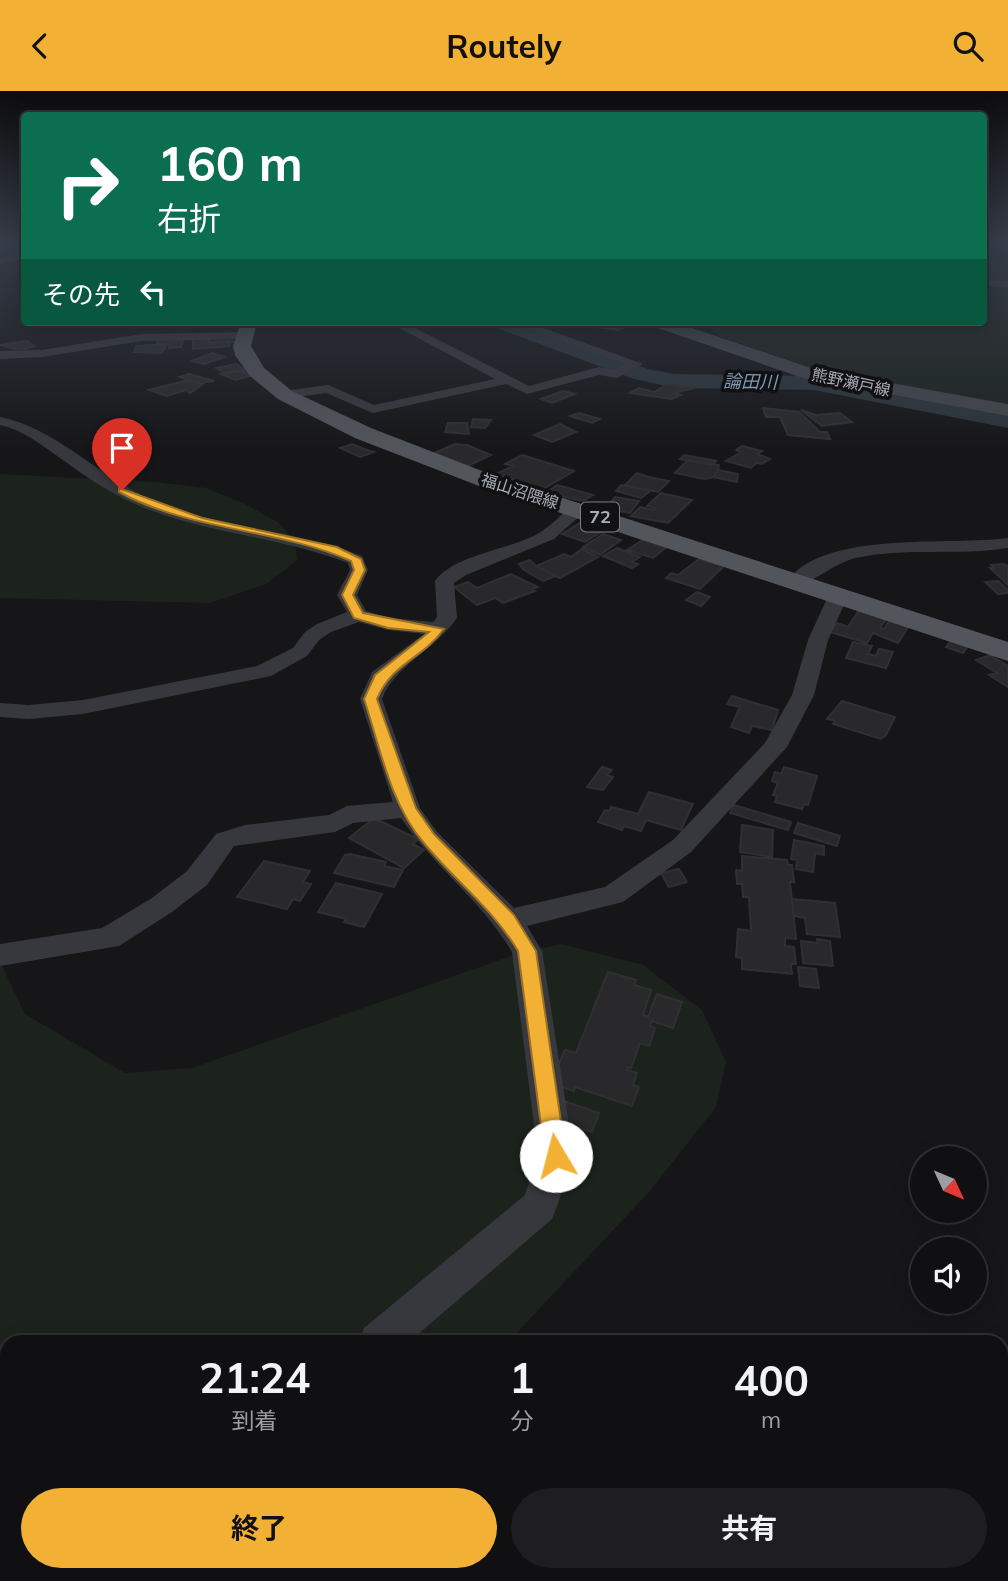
<!DOCTYPE html>
<html lang="ja">
<meta charset="utf-8">
<style>
body{margin:0;font-family:Mulish,"Noto Sans JP",sans-serif;background:#1e1e20;color:#f1f3f6;height:100vh;display:flex;flex-direction:column;font-size:26px;white-space:nowrap}
*{box-sizing:border-box;margin:0}
p{font-size:23px;color:#9c9d9f}
.icon{flex:none;width:38px;height:38px;fill:none;stroke:currentColor;stroke-width:2;stroke-linecap:round;stroke-linejoin:round}
.map{position:relative;flex:1;overflow:hidden}
.panel{position:absolute;left:0px;top:1244px;width:1008px;height:247px;display:flex;flex-direction:column;background:#101012;border-radius:21px 21px 0 0;box-shadow:0 4px 18px #0003,0 0 0 2px #303032}
.panel>*{flex:none}
.guide{position:absolute;left:21px;top:21px;width:966px;height:214px;border-radius:7px;box-shadow:0 4px 18px #0003,0 0 0 2px #303032;background:#0b6e4f;color:#fff;overflow:hidden}
.needle{width:46px;rotate:134deg}
.buttons{position:absolute;left:910px;top:1055px;display:grid;gap:14px}
.buttons a{display:grid;place-items:center;width:77px;height:77px;border-radius:50%;background:#101012;box-shadow:0 4px 18px #0003,0 0 0 2px #303032;font-size:35px}
.pin{position:absolute;display:grid;place-items:center;width:60px;height:60px;color:#fff;margin:-72px -30px;border-radius:50% 50% 50% 0;rotate:-45deg;box-shadow:0 0 7px #0007}
.pin .icon{rotate:45deg}
.me{position:absolute;width:77px;margin:-38px;rotate:352deg;stroke-linejoin:round;filter:drop-shadow(0 0 5px #0008)}
.turn{display:flex;align-items:center;gap:24px;height:147px;padding:0 21px;font-size:32px}
.turn .icon{width:91px;height:91px;stroke-width:2.5}
.turn b{display:block;font-size:49px;line-height:60px}
.then{display:flex;align-items:center;height:66px;padding:0 21px;background:#0003;gap:14px;font-size:26px}
.eta{display:flex;justify-content:space-evenly;align-items:center;height:119px;text-align:center}
.eta b{font-size:42px;font-weight:700;line-height:49px}
.action{display:flex;gap:14px;margin-top:auto;padding:14px 21px}
.action a{flex:1;height:80px;border-radius:42px;background:#f2b134;color:#111;font-size:28px;font-weight:700;line-height:80px;text-align:center}
.action a+a{background:#1e1e20;color:#f1f3f6}
header{display:flex;justify-content:space-between;align-items:center;height:91px;padding:0 21px;background:#f2b134;color:#111;font-size:32px;font-weight:700}
.map>svg:first-child{display:block}
.green{fill:#1c231d}
.lines{fill:none;stroke-linecap:round;stroke-linejoin:round}
.river{fill:#2c353c;fill-rule:evenodd}
.building{fill:#29292c;stroke:#303034;stroke-width:2}
.street{fill:#37383d;fill-rule:evenodd}
.secondary{fill:#45474d;fill-rule:evenodd}
.primary{fill:#53555c;fill-rule:evenodd}
.route{fill:#f2b134;stroke:#9d7322;stroke-width:2}
.labels{text-anchor:middle;stroke-width:7;stroke-linejoin:round;paint-order:stroke}
.far-street-label{font-size:16px;fill:#a8adb8;stroke:#111113}
.far-water-label{font-size:18px;font-style:italic;fill:#7f9bb3;stroke:#111113}
.shield{fill:#111113;stroke:#7b7e86;stroke-width:2}
.shield-label{font-size:18px;font-weight:bold;fill:#a8adb8}
</style>
<header><svg class="icon" aria-label="back" viewBox="0 0 24 24"><path d="M15 5l-7 7 7 7"/></svg>Routely<svg class="icon" aria-label="search" viewBox="0 0 24 24"><circle cx="10" cy="10" r="6"/><path d="M15 15l6 6"/></svg></header>
<div class="map">
<svg width="1008" height="1490" viewBox="0 0 1008 1490">
<rect width="100%" height="100%" fill="#161618"/>
<!-- green -->
<path class="green" d="M984,153H1008V313L832,284L721,246L701,231H984Z
M0,383L154,391L206,397L245,413L278,431L295,450L297,469L268,492L210,512L0,507Z
M561,853L643,874L702,919L726,971L716,1016L649,1101L508,1251H7V1484H339L336,1490H0V871L25,923L125,982L192,977L514,864Z"/>
<g class="lines">
<!-- river -->
<path class="river" d="M488,231H517L648,278L675,283L814,285L1008,323V337L814,299L675,297L634,288L491,235Z"/>
</g>
<!-- building -->
<path class="building" d="M620,231L630,233L618,239L567,232Z
M193,245L209,246V251L234,250L230,251L229,255L193,258Z
M159,246L183,249L181,256L169,257L170,253H157Z
M27,250L35,255L19,259L0,254Z
M167,253L162,262L134,261L136,255Z
M212,262L225,266L204,273L192,270Z
M236,273L247,280L224,282L216,277Z
M235,280L242,281L252,284L236,289L221,283Z
M189,283L214,290L199,292L180,286Z
M188,289L203,293L190,302L186,299L167,305L149,299Z
M668,293L695,297L681,300L675,303L681,304L672,308L630,302L639,297L654,301Z
M563,300L575,303L552,312L541,308Z
M763,317L799,321L820,341H827L830,348L788,344L780,326H766Z
M801,319L816,324L840,322L852,331L822,335Z
M579,322L600,328L592,332L570,325Z
M473,328L491,329L485,337L471,336Z
M448,332H467L469,343L445,341Z
M560,333L576,341L552,351L534,344Z
M352,353L364,358L374,361L360,366L340,357Z
M455,353L467,354L491,364L468,375L432,363Z
M742,355L762,360L757,363L770,368L762,373L756,372L751,377L726,370L741,361L736,359Z
M522,364L574,380L543,398L496,383L513,375L505,373Z
M684,364L716,370L712,374L680,368Z
M688,369L719,374L718,379L713,386L705,388L675,382Z
M718,379L738,383L737,391L713,386Z
M637,382L649,386L669,390L658,401L625,394Z
M557,394L593,404L583,410L546,402Z
M621,394L650,400L641,407L616,400Z
M661,402L692,409L668,432L631,425L640,416L654,419L656,417L647,415Z
M615,406L639,410L630,422L605,418Z
M586,428L609,436L585,451L562,443Z
M603,443L621,449L600,464L583,456Z
M644,448L668,455L653,467L627,459Z
M617,457L640,466L632,471L638,473L632,477L603,465Z
M582,458L598,466L560,487L536,475L564,463L571,466Z
M699,468L724,475L700,498L666,487L671,482L678,484Z
M530,469L536,475L556,485L543,490L524,479L519,473Z
M1003,473L1008,475V494L990,477H994L991,474Z
M511,483L538,496L532,498L535,500L503,512L495,507L477,514L454,496L468,491L477,497Z
M998,490L1008,499V502L998,503L985,491Z
M697,501L710,506L701,515L686,509Z
M859,519L886,528L880,537L884,538L889,530L909,535L898,552L873,542L867,552L830,541L837,532L848,536Z
M951,550L968,555L963,562L946,556Z
M853,551L872,555L868,563L876,565L879,558L893,561L886,577L846,567Z
M990,564L1008,575V596L989,584L997,582L976,569Z
M732,605L778,619L772,639L752,635L749,642L731,636L740,616L727,613Z
M842,610L895,626L886,644L881,648L833,633L835,630L827,628Z
M602,676L612,679L607,684L613,686L603,699L587,696Z
M784,676L817,685L808,714L804,713L802,718L775,711L777,705L773,704L778,692L772,690L775,681L781,683Z
M649,701L693,713L681,739L646,729L641,740L624,735L622,739L598,731L605,719L609,720L611,716L638,723Z
M734,714L791,731L788,739L730,722Z
M374,727L418,748L413,753L424,759L404,777L349,747Z
M798,732L840,745L837,755L794,742Z
M742,734L773,739L772,766L740,761Z
M794,749L824,755V764L815,762L813,781L796,778L797,769L791,768Z
M350,763L386,771L384,775L403,779L394,796L334,782L345,764Z
M742,765L787,769L788,774H792L794,791H790L796,848L785,847V855L794,856L796,873H791L792,883L742,878V867L736,866L738,838L751,840L749,806H743L742,793H737L736,779L742,780Z
M264,770L310,780L303,791L311,793L300,810L293,808L287,818L237,806Z
M679,778L687,791L669,796L661,782Z
M336,792L382,803L364,836L344,831L346,828L318,821Z
M792,808L835,812L840,846L807,843L805,827L794,825Z
M817,848L830,850L833,875L803,872L801,850L818,852Z
M798,876L816,878L819,897L800,895Z
M608,881L636,889L634,894L651,899L643,924L648,926L657,903L682,911L673,937L652,930L650,935L655,937L649,955L640,952L631,977L628,976L627,979L637,982L633,994L639,996L632,1015L575,996L574,1000L555,994L552,988L565,959L576,962Z
M561,1009L599,1022L592,1041L554,1028Z
M7,1333V1482L6,1483L0,1440V1337Z
M631,1484H743V1490H631Z
M793,1484H843V1490H793Z
M877,1484H974L975,1490H877Z"/>
<g class="lines">
<!-- street -->
<path class="street" d="M24,161V167L0,173V167Z
M984,189L1008,190V196L984,195Z
M388,231H403L529,295L599,276L615,279L626,273L510,231H527L643,273L617,287L599,284L527,303L506,293L373,322L326,302L285,308L278,304L285,300L328,294L374,314L495,288Z
M245,241L251,245L249,248L141,250L42,266L0,268V260L42,259L141,243Z
M0,326C56,337 98,385 150,408C217,437 294,438 362,465L368,479L357,504L366,520L390,527L433,531L437,526L435,490C455,462 514,459 542,440C553,433 562,423 571,414H583L585,418L583,422L554,448L466,484L454,492L457,527C434,560 395,574 382,608L420,717L437,741L514,817L605,796L673,749L765,652L792,604L808,549L829,503L839,497L849,503L828,549L814,604L787,656L691,761L623,811L527,835L542,860L574,1065L557,1115L552,1128L409,1251H358L364,1237L525,1104L538,1065L512,861C483,811 434,776 401,727L353,732L335,741L234,755L207,794L172,821L119,855L0,875V853L102,837L152,807L187,780L216,743L245,734L329,724L347,715L393,711L360,608L372,581L424,543L388,539L359,531L331,541L319,549L307,565L271,585L83,623L29,628L0,626V612L29,614L83,609L257,575L293,557L305,541L317,533L347,521L337,504L350,479L348,472C281,446 209,443 142,416C113,404 86,386 60,367C41,354 24,339 0,334Z
M1008,447V457C958,465 905,456 856,467C834,472 818,489 797,495L788,489C826,439 950,455 1008,447Z
M74,1484H123L120,1490H71Z"/>
<!-- secondary -->
<path class="secondary" d="M650,231H674L814,278L1008,313V325L803,287L652,235Z"/>
<!-- primary -->
<path class="primary" d="M241,231H257L251,255L264,277L292,300L371,337L495,385L1008,551V570L479,395L355,347L278,308L250,285L235,264L233,255Z"/>
</g>
<!-- sky -->
<linearGradient id="sky" x2="0" y2="1"><stop stop-color="#0c0c0d"/><stop offset="0.42" stop-color="#363c48"/><stop offset="1" stop-color="#363c48" stop-opacity="0"/></linearGradient>
<rect width="1008" height="362" fill="url(#sky)"/>
<!-- route -->
<path class="route" d="M119,397L202,427L337,456L361,468L365,479L353,504L363,522L444,538C422,568 392,572 377,608L416,717L434,743L514,824L536,860L566,1065L563,1072L556,1075L548,1072L545,1065L518,860C493,818 454,789 423,751C390,712 380,656 364,608L375,584L429,541L388,537L354,527L342,504L354,479L351,470C277,437 193,441 119,401Z"/>
<g class="labels">
<!-- far-street labels -->
<g class="far-street-label">
<text transform="translate(851 291) rotate(12)" y="6">熊野瀬戸線</text>
<text transform="translate(520 400) rotate(18)" y="6">福山沼隈線</text>
</g>
<!-- far-water labels -->
<g class="far-water-label">
<text transform="translate(750 291) rotate(1)" y="6">論田川</text>
</g>
<!-- shield labels -->
<rect class="shield" x="581" y="411.5" width="38" height="29" rx="5"/>
<g class="shield-label">
<text x="600" y="432">72</text>
</g>
</g>
</svg>
<div class="buttons">
<a><svg class="needle" viewBox="-14 -14 28 28"><path d="M0-13l5 13h-10z" fill="#e53935"/><path d="M0 13l5-13h-10z" fill="#9c9d9f"/></svg></a>
<a><svg class="icon" aria-label="sound" viewBox="0 0 24 24"><path d="M4 9h4l5-4v14l-5-4H4zM17 9q2 3 0 6"/></svg></a>
</div>
<div class="pin" style="left:122px;top:399px;background:#d93025"><svg class="icon" aria-label="arrive" viewBox="0 0 24 24"><path d="M6 21V4h12l-3 4 3 4H6"/></svg></div>
<svg class="me" style="left:556px;top:1065px" viewBox="-20 -20 40 40"><circle r="19" fill="#fff"/><path d="M0-13L10 11 0 6-10 11z" fill="#f2b134"/></svg>
<div class="guide">
<div class="turn"><svg class="icon" aria-label="right" viewBox="0 0 24 24"><path d="M7 20v-9h11M14 6l5 5-5 5"/></svg><div><b>160 m</b>右折</div></div>
<div class="then">その先<svg class="icon" aria-label="left" viewBox="0 0 24 24"><path d="M17 20v-9H6M10 6l-5 5 5 5"/></svg></div>
</div>
<section class="panel">
<div class="eta">
<div><b>21:24</b><p>到着</p></div>
<div><b>1</b><p>分</p></div>
<div><b>400</b><p>m</p></div>
</div>
<div class="action"><a>終了</a><a>共有</a></div>
</section>
</div>
